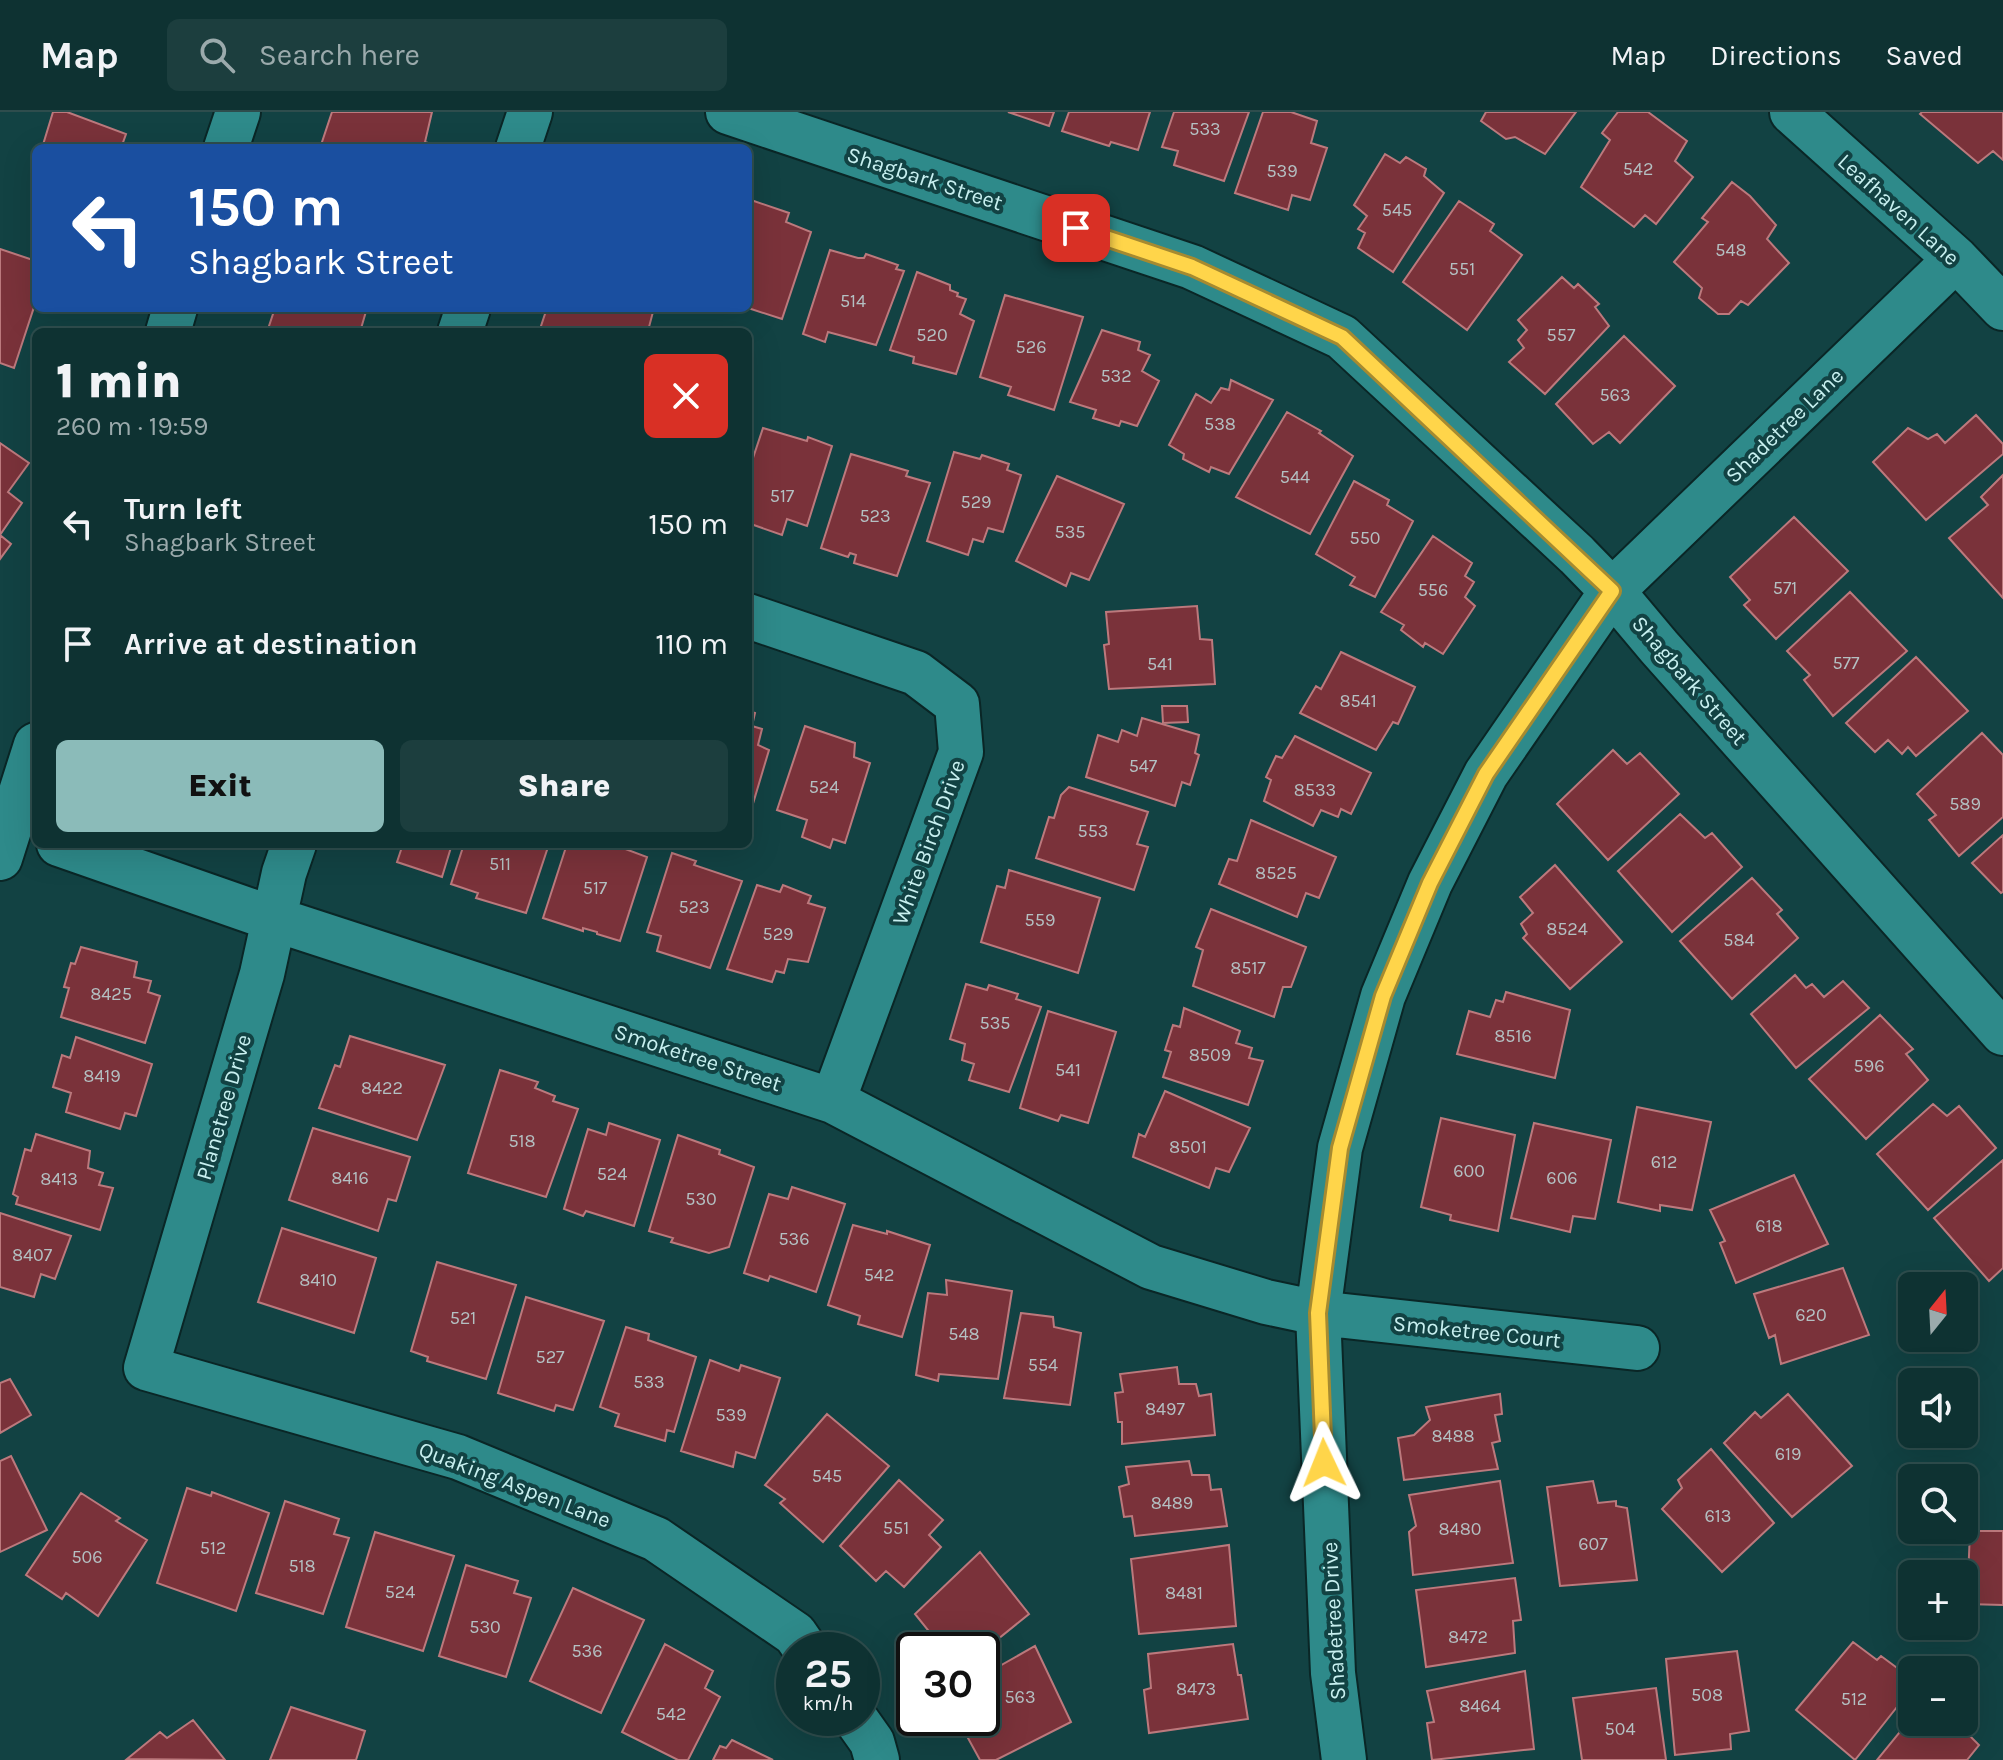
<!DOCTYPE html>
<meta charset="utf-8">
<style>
body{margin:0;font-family:Karla,sans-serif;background:#1c3e3e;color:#f1f3f6;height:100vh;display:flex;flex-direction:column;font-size:30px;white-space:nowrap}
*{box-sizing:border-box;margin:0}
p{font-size:26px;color:#9baaac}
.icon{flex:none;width:44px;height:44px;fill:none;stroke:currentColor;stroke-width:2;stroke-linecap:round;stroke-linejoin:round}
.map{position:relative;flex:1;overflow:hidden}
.sheet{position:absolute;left:32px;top:216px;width:720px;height:520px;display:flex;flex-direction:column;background:#0e3232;border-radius:12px;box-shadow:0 8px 32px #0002,0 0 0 2px #2e4d4d}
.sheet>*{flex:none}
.banner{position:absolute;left:32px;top:32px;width:720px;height:168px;border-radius:12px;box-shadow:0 8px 32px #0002,0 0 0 2px #2e4d4d;background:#1a4fa0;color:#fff;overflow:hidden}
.needle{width:52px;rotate:18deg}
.tools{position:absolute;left:1898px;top:1160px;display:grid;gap:16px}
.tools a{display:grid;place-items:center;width:80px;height:80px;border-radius:12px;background:#0e3232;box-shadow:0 8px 32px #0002,0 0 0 2px #2e4d4d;font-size:40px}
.speed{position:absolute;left:776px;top:1520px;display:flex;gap:16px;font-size:40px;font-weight:700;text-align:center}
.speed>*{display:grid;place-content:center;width:104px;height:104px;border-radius:50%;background:#0e3232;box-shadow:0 8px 32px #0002,0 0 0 2px #2e4d4d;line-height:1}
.speed small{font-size:20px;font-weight:400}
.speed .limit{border:4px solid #111;border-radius:12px;background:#fff;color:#111}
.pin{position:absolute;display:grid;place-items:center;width:68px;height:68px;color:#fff;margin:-34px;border-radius:16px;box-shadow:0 4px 12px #0006}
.me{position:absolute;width:88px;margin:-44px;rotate:358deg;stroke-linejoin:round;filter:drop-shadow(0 0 6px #0008)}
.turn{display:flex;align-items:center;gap:28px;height:168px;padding:0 24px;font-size:36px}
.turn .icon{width:104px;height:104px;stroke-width:2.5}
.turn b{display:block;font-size:56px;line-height:68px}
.round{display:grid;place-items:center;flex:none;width:84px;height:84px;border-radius:12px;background:#1c3e3e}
.overview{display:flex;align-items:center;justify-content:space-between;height:136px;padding:0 24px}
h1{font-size:48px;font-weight:800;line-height:60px}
.action{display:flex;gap:16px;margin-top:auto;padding:16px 24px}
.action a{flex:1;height:92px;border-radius:12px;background:#8bbbb9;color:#111;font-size:32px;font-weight:800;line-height:92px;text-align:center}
.action a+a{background:#1c3e3e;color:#f1f3f6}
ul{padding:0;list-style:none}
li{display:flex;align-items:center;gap:24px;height:120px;padding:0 24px}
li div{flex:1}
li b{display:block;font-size:30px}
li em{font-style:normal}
header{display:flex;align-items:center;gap:48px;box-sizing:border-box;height:112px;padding:0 40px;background:#0e3232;border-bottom:2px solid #2e4d4d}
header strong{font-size:38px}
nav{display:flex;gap:44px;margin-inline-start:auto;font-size:28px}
.search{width:560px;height:72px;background:#1c3e3e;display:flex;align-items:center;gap:20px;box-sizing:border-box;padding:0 28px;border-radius:12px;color:#9baaac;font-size:30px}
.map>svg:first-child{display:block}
.building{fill:#7a323a;stroke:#bc797d;stroke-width:2}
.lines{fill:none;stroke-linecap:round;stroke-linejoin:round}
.minor-casing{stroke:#0a2626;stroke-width:48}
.minor{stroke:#2e8a8a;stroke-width:44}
.route-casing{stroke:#a68a30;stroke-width:20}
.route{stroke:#ffd54a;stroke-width:14}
.labels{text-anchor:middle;stroke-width:8;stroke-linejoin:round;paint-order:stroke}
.number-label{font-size:18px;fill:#b4c0c2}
.street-label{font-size:22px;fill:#c8f0f0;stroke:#124243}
</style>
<header>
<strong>Map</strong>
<div class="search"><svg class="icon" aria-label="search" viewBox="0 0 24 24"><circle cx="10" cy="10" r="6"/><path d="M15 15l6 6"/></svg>Search here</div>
<nav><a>Map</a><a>Directions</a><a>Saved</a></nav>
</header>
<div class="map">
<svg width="2003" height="1648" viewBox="0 0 2003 1648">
<rect width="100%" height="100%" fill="#124243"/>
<!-- building -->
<path class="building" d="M53,0H67L126,22L121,36H42Z
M332,0H432L425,30L428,31L427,36H320Z
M1008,0H1054L1049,14Z
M1069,0H1150L1138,38L1111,30L1109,34L1062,19Z
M1174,0H1249L1224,69L1174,53L1178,39L1162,35Z
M1263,0H1291L1317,9L1311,31L1327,36L1310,88L1292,83L1288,98L1235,81Z
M1486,0H1576L1545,42L1515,25L1506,27L1481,9Z
M1618,0H1648L1687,29L1675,49L1693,65L1656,112L1645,103L1634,115L1581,75L1610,28L1602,21Z
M1922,0H2003V48L1993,39L1978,51L1920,2Z
M1385,42L1400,51L1406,45L1426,57L1424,64L1444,81L1393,160L1358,136L1365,121L1358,117L1367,104L1354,93Z
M1732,70L1750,84L1776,113L1767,127L1789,151L1748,193L1741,189L1729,202H1718L1699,186L1702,176L1674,150L1708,110L1702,106Z
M751,88L789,101L786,110L811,120L782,207L748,196V91Z
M1459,89L1494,112L1490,119L1522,143L1467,218L1403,170Z
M0,137L36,149V189L14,256L0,251Z
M830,138L858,146H864L866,142L898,153L896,157L904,159L876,233L828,220L825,230L803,222Z
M917,160L950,173V178L958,181L957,184L966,187L960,202L974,209L956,262L913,251L914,245L890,238Z
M1562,165L1574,176L1578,172L1599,192L1595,195L1609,214L1545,282L1509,250L1524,236L1518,228L1527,218L1518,208Z
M1005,183L1083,205L1054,298L1008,283L1011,275L980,265Z
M275,196H367L360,220H267Z
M547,196H654L649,215L652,216L651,220H539Z
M1102,218L1140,230L1138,238L1150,243L1142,259L1159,269L1137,314L1121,309L1119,314L1093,306L1096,298L1070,290Z
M1624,224L1675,274L1620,331L1609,320L1593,332L1556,292Z
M1231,268L1273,288L1229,362L1211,355L1209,360L1183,347L1184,342L1169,333L1196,282L1211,291L1221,276L1229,278Z
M1287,300L1321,319L1319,321L1353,344L1310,422L1236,385Z
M1976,303L2003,332V342L1926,408L1873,350L1908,316L1928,327L1937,322L1945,331Z
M763,316L807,329L808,325L832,334L807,414L787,407L782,423L748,411V361Z
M0,331L29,351L8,380L22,391L0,423L11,432L0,447Z
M954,340L980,347L982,343L1009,352L1007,358L1021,363L1003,420L988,416L983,430L973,427L968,443L927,429Z
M851,342L908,359L906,364L930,371L897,464L854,451L856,443L850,441L848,445L821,436Z
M2003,363V486L1949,426L1988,393L1981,385Z
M1057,364L1124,392L1089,468L1071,461L1066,474L1016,449Z
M1354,369L1389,388L1387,393L1413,409L1375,485L1350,473L1355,465L1316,442Z
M1794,405L1848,459L1776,527L1744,493L1750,488L1730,465Z
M1433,424L1472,451L1465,464L1474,470L1465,485L1475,494L1443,542L1425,531L1423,535L1401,518L1404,513L1381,500Z
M1850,480L1907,539L1833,604L1804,568L1810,563L1787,539Z
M1197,494L1200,527L1212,528L1215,572L1109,577L1104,533L1109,532L1106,500Z
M1341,540L1415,575L1398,612L1393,610L1376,638L1300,601L1316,574L1321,577Z
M1916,545L1968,599L1916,644L1908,635L1902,642L1888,628L1875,640L1846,611Z
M1162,594H1187L1188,610L1163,611Z
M748,599L755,601L752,614L762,617L758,633L769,638L752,695L748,693Z
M1142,606L1199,623L1195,641L1199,643L1190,673L1182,670L1175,694L1086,665L1098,623L1118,630L1122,618L1137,624Z
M805,614L855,631L854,645L870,651L845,731L833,727L830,736L802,725L807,708L777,698Z
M1982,621L2003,643V705L1959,744L1929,708L1936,703L1917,682Z
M1295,624L1371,661L1351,702L1341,697L1338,705L1321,698L1313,714L1264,689L1271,668L1266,665L1276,644L1282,646Z
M1613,638L1627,652L1640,641L1679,682L1608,748L1557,692Z
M1069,675L1148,700L1137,732L1148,735L1134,778L1036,746L1049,705L1054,706L1061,683Z
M1680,702L1705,726L1712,721L1742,755L1672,820L1618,759Z
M1251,708L1336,745L1319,786L1306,781L1297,805L1219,772L1229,747L1237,749Z
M2003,723V780L2001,781L1972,751Z
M393,732H452L442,765L397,750L402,735Z
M464,732H549L526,801L476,786L478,781L451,772Z
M567,732H612L647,745L620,829L597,822V820L583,816V819L543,806Z
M672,741L696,749L694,753L742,769L710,856L657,839L661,824L647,820Z
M1555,753L1622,830L1570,877L1523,826L1527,822L1521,812L1533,801L1520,785Z
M1009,758L1100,786L1078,861L981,830L997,774L1005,776Z
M1752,766L1782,798L1777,802L1798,826L1732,887L1680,829Z
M757,773L780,780L783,773L811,784L808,791L825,796L808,850L788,847L784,861L776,859L772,870L727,857Z
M1211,797L1306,835L1291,875H1283L1274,905L1193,874L1203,838L1196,835Z
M81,835L137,850L134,865L151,869L148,880L160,884L145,931L61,905L69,876L64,875L71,851L75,852Z
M1795,863L1806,876L1812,872L1824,885L1843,869L1869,896L1796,956L1751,902Z
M966,872L987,878L989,873L1018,882L1016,887L1041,895L1009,980L969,968L974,952L962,948L965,932L950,927Z
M1506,880L1570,898L1555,966L1457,942L1469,899L1490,905L1496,888L1503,890Z
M1184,896L1240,919L1236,931L1252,936L1249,946L1263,949L1248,993L1163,965L1171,940L1165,938L1173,913L1180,915Z
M1048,899L1116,920L1088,1011L1061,1003L1058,1009L1020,996Z
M1880,903L1913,937L1906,942L1928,968L1866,1027L1809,967Z
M350,924L445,953L417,1028L319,996L335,953L340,955Z
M76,925L152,952L136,1004L125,1001L120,1017L66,1000L71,981L53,975L62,943L70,946Z
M500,958L538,970L535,976L555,984L553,989L578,997L546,1085L468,1061Z
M1165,979L1250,1016L1229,1060L1216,1056L1209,1076L1133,1045L1139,1022L1145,1025Z
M1933,992L1947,1004L1959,994L1996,1036L1928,1098L1877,1042Z
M1637,995L1711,1010L1692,1098L1660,1093V1099L1618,1090Z
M1441,1006L1515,1023L1498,1119L1450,1108L1451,1103L1421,1095Z
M609,1011L660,1028L634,1114L586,1099L583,1104L564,1097L588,1017L606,1023Z
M1534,1011L1611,1028L1595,1107L1573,1104L1570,1120L1511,1106Z
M313,1016L410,1045L396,1089L388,1087L378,1119L289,1088Z
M36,1022L90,1039L88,1056L103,1061L99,1073L113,1076L100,1118L16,1092L18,1085L13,1082L25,1037L31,1039Z
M678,1023L720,1038L719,1042L754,1055L729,1135L709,1141L671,1130L673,1126L649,1119Z
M2003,1048V1156L1989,1169L1934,1106Z
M1794,1063L1828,1132L1736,1171L1720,1131L1725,1129L1710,1098Z
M792,1075L845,1092L816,1180L770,1164L768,1169L744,1161L769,1082L788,1087Z
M0,1101L71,1124L55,1167L41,1162L34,1185L0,1175Z
M853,1113L887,1122V1119L930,1133L902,1225L858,1212L860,1204L828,1193Z
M282,1116L376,1146L354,1221L258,1190Z
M437,1150L516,1173L486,1267L427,1249L428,1245L411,1239Z
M1843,1156L1869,1223L1781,1252L1775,1223L1769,1226L1754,1182Z
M946,1168L1012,1179L998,1267L939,1262L938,1269L916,1263L928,1181L947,1183Z
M526,1185L604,1209L573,1298L556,1293L554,1299L498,1281Z
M1021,1201L1053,1205L1054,1215L1081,1221L1070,1293L1004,1286Z
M626,1215L649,1222L648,1228L696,1245L674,1320L667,1318L665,1329L615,1314L619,1302L600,1295Z
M710,1248L739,1259L741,1253L780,1266L755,1346L736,1340L733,1355L681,1339Z
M1177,1255L1179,1272H1196L1199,1284L1211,1282L1215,1323L1122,1332V1310H1118L1115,1281L1123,1280L1120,1262Z
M10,1267L31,1303L0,1321V1271Z
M1500,1282L1502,1302L1495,1303L1500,1329L1492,1331L1498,1357L1404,1368L1398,1326L1414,1323L1430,1308L1426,1295Z
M1788,1282L1852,1354L1792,1405L1724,1331L1755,1300L1761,1306Z
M827,1302L889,1354L823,1430L780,1391L785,1387L765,1373Z
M1711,1337L1774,1411L1722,1460L1662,1397L1682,1376L1678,1368Z
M11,1344L47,1418L0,1440V1349Z
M1189,1349L1192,1363H1209L1211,1378L1221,1377L1227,1414L1135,1424L1132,1404L1124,1405L1119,1375L1129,1372L1126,1355Z
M899,1368L943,1408L929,1423L941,1435L904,1475L886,1459L876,1469L840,1434Z
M1500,1369L1513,1451L1413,1463L1409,1420L1416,1414L1409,1383Z
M1593,1369L1598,1391L1616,1389V1394L1627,1396L1637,1468L1560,1474L1547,1375Z
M187,1376L211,1384L212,1380L269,1401L236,1499L157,1471Z
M81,1381L120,1406L116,1409L147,1428L98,1504L66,1481L62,1487L26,1463Z
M285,1389L339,1407L334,1422L349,1426L323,1502L256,1481Z
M1970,1419H2003V1493L1967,1492Z
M375,1420L454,1444L423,1539L346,1515Z
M1229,1433L1236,1514L1139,1522L1131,1447Z
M980,1440L1029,1502L982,1540L934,1538L924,1525L928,1518L915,1502Z
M466,1453L518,1469L514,1481L531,1486L506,1565L439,1544Z
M1515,1466L1521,1508L1513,1509L1515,1541L1426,1555L1416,1478Z
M573,1476L644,1508L601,1601L530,1569Z
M1853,1530L1877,1548L1881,1544L1912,1567V1576L1855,1648L1796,1598Z
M665,1532L713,1559L705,1576L720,1585L688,1648H678L622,1620Z
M1233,1532L1238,1563H1241L1248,1607L1149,1621L1144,1578L1151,1576L1148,1542Z
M1035,1534L1071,1610L996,1648H980L957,1606H982V1564Z
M1737,1539L1749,1619L1730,1622L1731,1637L1675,1643L1666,1547Z
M1525,1559L1534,1637L1432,1648L1427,1611L1434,1610L1427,1579Z
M1656,1576L1666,1648H1582L1573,1586Z
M291,1595L365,1619L356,1648H270Z
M1912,1605V1610H1948L1958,1616L1959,1613L1979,1633L1967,1648H1877Z
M193,1608L225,1648L127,1647L160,1620L167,1626Z
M732,1628L773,1648H713L720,1634L726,1636Z"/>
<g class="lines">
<!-- minor casing -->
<g class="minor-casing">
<path id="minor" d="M728,0L1192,155L1342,225L1577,443L1612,479L1659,535L2003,921
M1792,0L1956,147L2003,196
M226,36L238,0
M518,36L530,0
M168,220L175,196
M460,220L468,196
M748,504L916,561L957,592L961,640L833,989
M59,732L274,807L833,989L1151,1155L1266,1190L1318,1201L1637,1236
M294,732L284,761L262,862L146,1256L458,1345L656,1427L795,1522L806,1538
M0,746L36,633
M855,1606L872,1630L877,1648
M1344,1648L1333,1561L1318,1201L1340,1036L1383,884L1430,771L1486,662L1612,479L1956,147"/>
</g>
<!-- minor -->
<use href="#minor" class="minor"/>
</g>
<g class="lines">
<!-- route casing -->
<g class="route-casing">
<path id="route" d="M1076,116L1192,155L1342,225L1612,479L1486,662L1430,771L1383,884L1340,1036L1318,1201L1324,1351"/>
</g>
<!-- route -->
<use href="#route" class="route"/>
</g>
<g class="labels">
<!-- number labels -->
<g class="number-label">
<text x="1205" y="23">533</text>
<text x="1638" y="63">542</text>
<text x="1282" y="65">539</text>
<text x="1397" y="104">545</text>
<text x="1731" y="144">548</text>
<text x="1462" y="163">551</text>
<text x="853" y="195">514</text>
<text x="932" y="229">520</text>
<text x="1561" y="229">557</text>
<text x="1031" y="241">526</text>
<text x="1116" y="270">532</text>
<text x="1615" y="289">563</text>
<text x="1220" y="318">538</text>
<text x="1295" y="371">544</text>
<text x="782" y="390">517</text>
<text x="976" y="396">529</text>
<text x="875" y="410">523</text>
<text x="1070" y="426">535</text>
<text x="1365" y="432">550</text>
<text x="1785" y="482">571</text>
<text x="1433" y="484">556</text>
<text x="1846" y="557">577</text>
<text x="1160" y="558">541</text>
<text x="1358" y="595">8541</text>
<text x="1143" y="660">547</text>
<text x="824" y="681">524</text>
<text x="1315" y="684">8533</text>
<text x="1965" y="698">589</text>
<text x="1093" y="725">553</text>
<text x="500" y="758">511</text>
<text x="1276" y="767">8525</text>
<text x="595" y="782">517</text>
<text x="694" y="801">523</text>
<text x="1040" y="814">559</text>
<text x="1567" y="823">8524</text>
<text x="778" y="828">529</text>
<text x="1739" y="834">584</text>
<text x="1248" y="862">8517</text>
<text x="111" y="888">8425</text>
<text x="995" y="917">535</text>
<text x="1513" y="930">8516</text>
<text x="1210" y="949">8509</text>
<text x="1869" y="960">596</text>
<text x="1068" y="964">541</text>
<text x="102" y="970">8419</text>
<text x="382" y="982">8422</text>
<text x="522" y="1035">518</text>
<text x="1188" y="1041">8501</text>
<text x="1664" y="1056">612</text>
<text x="1469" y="1065">600</text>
<text x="612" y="1068">524</text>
<text x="350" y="1072">8416</text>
<text x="1562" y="1072">606</text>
<text x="59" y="1073">8413</text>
<text x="701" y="1093">530</text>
<text x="1769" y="1120">618</text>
<text x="794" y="1133">536</text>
<text x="32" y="1149">8407</text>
<text x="879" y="1169">542</text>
<text x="318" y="1174">8410</text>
<text x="1811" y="1209">620</text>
<text x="463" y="1212">521</text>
<text x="964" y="1228">548</text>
<text x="550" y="1251">527</text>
<text x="1043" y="1259">554</text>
<text x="649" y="1276">533</text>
<text x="1165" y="1303">8497</text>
<text x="731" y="1309">539</text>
<text x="1453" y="1330">8488</text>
<text x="1788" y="1348">619</text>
<text x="827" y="1370">545</text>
<text x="1172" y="1397">8489</text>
<text x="1718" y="1410">613</text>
<text x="896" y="1422">551</text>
<text x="1460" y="1423">8480</text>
<text x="1593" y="1438">607</text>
<text x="213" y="1442">512</text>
<text x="87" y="1451">506</text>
<text x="302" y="1460">518</text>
<text x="400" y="1486">524</text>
<text x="1184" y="1487">8481</text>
<text x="485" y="1521">530</text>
<text x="1468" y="1531">8472</text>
<text x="587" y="1545">536</text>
<text x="1196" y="1583">8473</text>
<text x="1707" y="1589">508</text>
<text x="1020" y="1591">563</text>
<text x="1854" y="1593">512</text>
<text x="1480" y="1600">8464</text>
<text x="671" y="1608">542</text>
<text x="1620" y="1623">504</text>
</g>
<!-- street labels -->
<g class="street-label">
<text transform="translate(925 66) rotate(18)" y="8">Shagbark Street</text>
<text transform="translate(1899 97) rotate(42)" y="8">Leafhaven Lane</text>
<text transform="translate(1784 313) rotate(-44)" y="8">Shadetree Lane</text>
<text transform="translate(1690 568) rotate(49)" y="8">Shagbark Street</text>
<text transform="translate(928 730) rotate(-70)" y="8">White Birch Drive</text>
<text transform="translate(698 945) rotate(18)" y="8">Smoketree Street</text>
<text transform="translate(223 995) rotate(-74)" y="8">Planetree Drive</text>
<text transform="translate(1477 1219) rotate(6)" y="8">Smoketree Court</text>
<text transform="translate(515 1372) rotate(21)" y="8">Quaking Aspen Lane</text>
<text transform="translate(1333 1509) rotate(-93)" y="8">Shadetree Drive</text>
</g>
</g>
</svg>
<div class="tools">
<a><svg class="needle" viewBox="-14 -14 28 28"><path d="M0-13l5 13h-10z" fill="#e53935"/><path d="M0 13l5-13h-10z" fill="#9baaac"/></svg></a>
<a><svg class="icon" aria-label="sound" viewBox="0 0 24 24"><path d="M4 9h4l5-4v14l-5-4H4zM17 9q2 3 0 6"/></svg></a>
<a><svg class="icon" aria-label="search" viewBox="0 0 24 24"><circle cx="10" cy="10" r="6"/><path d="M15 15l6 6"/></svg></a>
<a>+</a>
<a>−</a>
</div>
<div class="speed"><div>25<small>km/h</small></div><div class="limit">30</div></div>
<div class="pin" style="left:1076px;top:116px;background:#d93025"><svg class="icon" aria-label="arrive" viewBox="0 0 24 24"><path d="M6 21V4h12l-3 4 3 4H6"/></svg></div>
<svg class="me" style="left:1324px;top:1351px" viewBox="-20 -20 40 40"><path d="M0-17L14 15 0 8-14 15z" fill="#ffd54a" stroke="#fff" stroke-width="4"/></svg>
<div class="banner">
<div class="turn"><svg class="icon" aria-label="left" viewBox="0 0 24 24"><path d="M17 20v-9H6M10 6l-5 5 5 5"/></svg><div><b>150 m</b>Shagbark Street</div></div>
</div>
<section class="sheet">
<div class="overview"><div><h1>1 min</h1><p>260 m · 19:59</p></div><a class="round" style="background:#d93025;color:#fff"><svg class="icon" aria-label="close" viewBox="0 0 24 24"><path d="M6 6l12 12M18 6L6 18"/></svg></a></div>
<ul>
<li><svg class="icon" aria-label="left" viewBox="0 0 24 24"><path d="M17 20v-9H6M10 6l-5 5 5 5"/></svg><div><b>Turn left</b><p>Shagbark Street</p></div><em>150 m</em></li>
<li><svg class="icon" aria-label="arrive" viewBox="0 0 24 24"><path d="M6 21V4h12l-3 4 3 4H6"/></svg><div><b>Arrive at destination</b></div><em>110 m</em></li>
</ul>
<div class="action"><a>Exit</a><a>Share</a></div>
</section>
</div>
